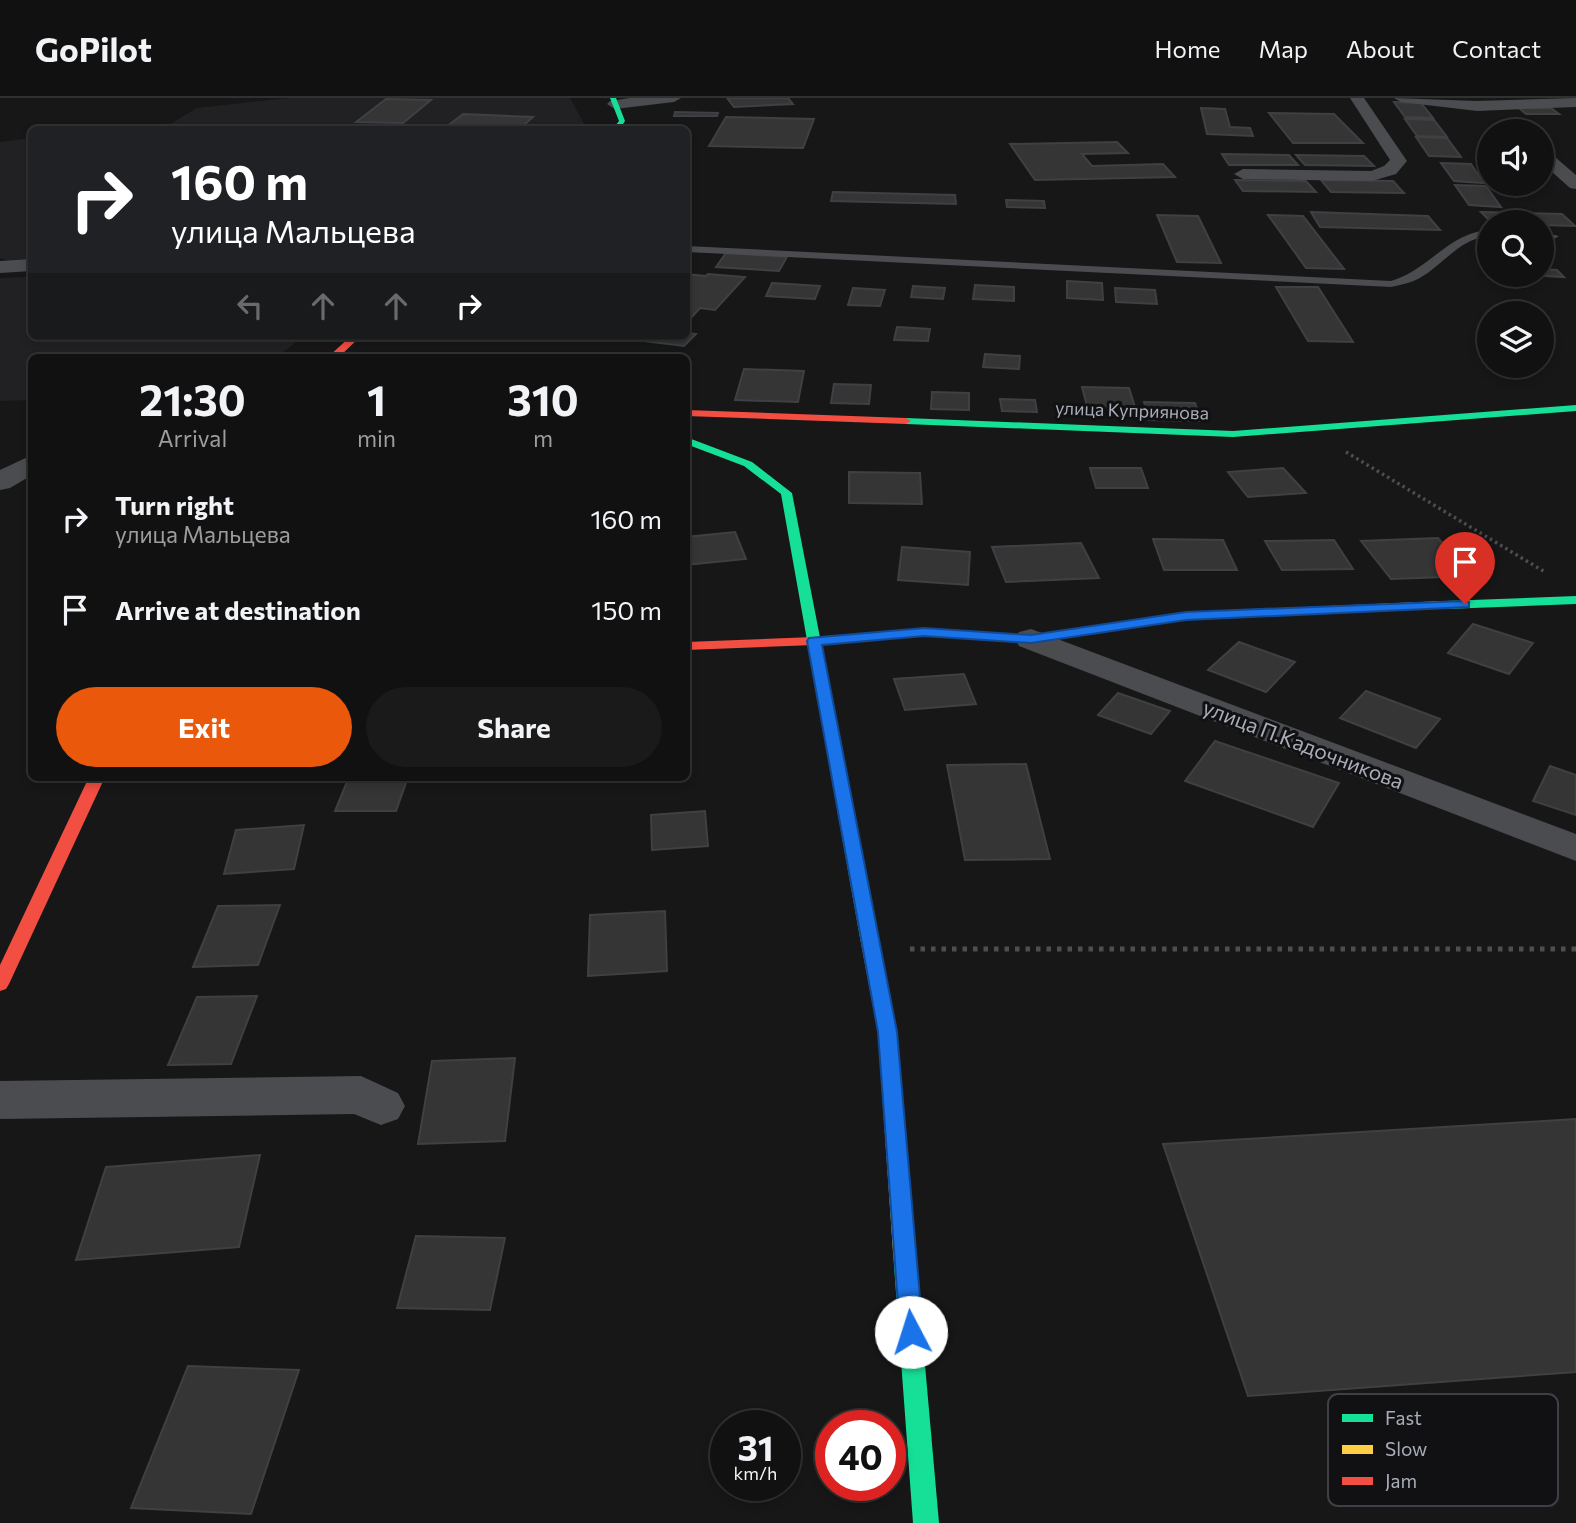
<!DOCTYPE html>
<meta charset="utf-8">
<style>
body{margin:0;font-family:Commissioner,sans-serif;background:#1a1a1a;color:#f1f3f6;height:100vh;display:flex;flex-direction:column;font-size:26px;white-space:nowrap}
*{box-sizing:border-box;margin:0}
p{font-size:23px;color:#9c9d9f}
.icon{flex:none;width:38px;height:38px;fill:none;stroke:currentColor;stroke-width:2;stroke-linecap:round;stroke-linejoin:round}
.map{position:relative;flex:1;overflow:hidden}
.details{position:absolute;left:28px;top:256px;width:662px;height:427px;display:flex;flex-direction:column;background:#111;border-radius:10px;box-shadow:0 4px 10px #0003,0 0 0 2px #303131}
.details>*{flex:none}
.banner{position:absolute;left:28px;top:28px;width:662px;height:214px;border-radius:10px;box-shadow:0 4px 10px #0003,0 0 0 2px #303131;background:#202124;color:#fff;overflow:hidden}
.tools{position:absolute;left:1477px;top:21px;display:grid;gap:14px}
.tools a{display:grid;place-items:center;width:77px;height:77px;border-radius:50%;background:#111;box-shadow:0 4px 10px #0003,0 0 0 2px #303131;font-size:35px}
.speed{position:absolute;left:710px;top:1312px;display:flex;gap:14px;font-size:35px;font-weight:700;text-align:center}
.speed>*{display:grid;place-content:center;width:91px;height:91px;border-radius:50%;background:#111;box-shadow:0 4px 10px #0003,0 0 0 2px #303131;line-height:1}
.speed small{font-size:18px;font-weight:400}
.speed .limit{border:10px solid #d22;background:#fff;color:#111}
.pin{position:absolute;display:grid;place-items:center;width:60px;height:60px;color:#fff;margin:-72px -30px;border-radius:50% 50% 50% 0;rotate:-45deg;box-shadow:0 0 7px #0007}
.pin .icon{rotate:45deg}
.me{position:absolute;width:77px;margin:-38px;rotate:355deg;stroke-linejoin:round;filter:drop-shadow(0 0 5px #0008)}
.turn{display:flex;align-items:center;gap:24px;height:147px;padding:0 28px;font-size:32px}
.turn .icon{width:91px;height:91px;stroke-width:2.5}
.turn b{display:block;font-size:49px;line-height:60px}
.lanes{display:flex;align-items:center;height:66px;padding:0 28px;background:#0003;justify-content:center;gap:35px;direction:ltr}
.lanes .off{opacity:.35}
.eta{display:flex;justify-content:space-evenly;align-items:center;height:119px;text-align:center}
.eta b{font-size:42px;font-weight:700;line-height:49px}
.action{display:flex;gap:14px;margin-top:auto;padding:14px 28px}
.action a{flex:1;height:80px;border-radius:42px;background:#ea580c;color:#fff;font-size:28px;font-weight:700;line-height:80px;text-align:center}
.action a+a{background:#1a1a1a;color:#f1f3f6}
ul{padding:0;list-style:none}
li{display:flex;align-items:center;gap:21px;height:91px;padding:0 28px}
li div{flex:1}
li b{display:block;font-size:26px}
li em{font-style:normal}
header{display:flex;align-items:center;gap:42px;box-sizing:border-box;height:98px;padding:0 35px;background:#111;border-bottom:2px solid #303131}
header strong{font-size:33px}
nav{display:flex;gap:38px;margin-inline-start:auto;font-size:24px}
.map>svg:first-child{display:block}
.built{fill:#212123}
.building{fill:#353536;stroke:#3f4043;stroke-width:2}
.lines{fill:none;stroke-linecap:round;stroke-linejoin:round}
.path-far1{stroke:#4d4e52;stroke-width:3.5;stroke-dasharray:2.5 3.5;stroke-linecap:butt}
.path{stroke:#4d4e52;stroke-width:5;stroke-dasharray:4.5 6;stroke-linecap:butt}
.lane{fill:#4b4c50;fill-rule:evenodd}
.street{fill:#4b4c50;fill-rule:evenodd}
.fast{fill:#16e098;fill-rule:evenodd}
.slow{fill:#ffcf43;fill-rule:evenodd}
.jam{fill:#f24e42;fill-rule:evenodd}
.route{fill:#1a73e8;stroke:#114b97;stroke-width:2}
.labels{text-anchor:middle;stroke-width:6;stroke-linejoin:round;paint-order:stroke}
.far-street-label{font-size:18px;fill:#a8adb8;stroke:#111113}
.street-label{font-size:21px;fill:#a8adb8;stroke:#111113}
.key{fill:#111113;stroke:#3e4045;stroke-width:2}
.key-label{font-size:19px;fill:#a8adb8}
</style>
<header>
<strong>GoPilot</strong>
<nav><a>Home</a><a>Map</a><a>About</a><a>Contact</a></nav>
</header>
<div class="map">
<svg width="1576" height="1425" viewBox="0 0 1576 1425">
<rect width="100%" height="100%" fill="#171717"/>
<!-- built -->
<path class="built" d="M289,0H570L587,31L113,32L172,25L197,10Z
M31,40V162L10,163L0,160V44Z
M31,179L32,238H304L277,259H32L31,302L0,303V180Z"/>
<!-- building -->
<path class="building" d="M727,0H788L793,6L734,9Z
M386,1L431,2L403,25L356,24Z
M1394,4L1421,5L1433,20L1405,19Z
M1201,10L1225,11L1230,29L1250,30L1253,38L1207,36Z
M1519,10H1551L1559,16H1526Z
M675,14L718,15L717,18H674Z
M1269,15L1334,16L1363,45H1293Z
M463,16L533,19L518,32L446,29Z
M726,19L814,21L803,50L709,48Z
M1405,21L1434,22L1447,39L1417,38Z
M1416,39L1447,40L1461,59L1429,58Z
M1117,44L1128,55L1082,56L1092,68L1163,66L1175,79L1035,82L1010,46Z
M1222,56L1289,57L1298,67H1229Z
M1296,57L1364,58L1374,68L1305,67Z
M1441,65L1471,66L1484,85L1454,83Z
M1235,82L1306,83L1316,94L1243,93Z
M1321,82L1393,83L1404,95L1331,94Z
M1455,87L1486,88L1501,109L1469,107Z
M833,94L955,97L956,106L831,103Z
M1006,102L1044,103L1045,110L1007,109Z
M1311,114L1428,118L1440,132L1320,129Z
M1481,114L1562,116L1575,128L1542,127V124H1491Z
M1157,117L1198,118L1221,165L1177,164Z
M1268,117L1303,118L1344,171L1306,170Z
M726,155L787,159L779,173L716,169Z
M1542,171L1557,172L1564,179L1526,177H1542Z
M686,176L706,178L708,176L745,179L715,212L700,210L692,219L686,218Z
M1067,183L1102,185L1103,202L1067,200Z
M772,185L820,188L815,201L766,198Z
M975,187L1014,189V203L973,201Z
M913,188L945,190L943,201L911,199Z
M1276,189H1318L1353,244L1308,243Z
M853,190L885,192L880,208L848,207Z
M1115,190L1155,192L1157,206L1116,204Z
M897,229L930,231L928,243L894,242Z
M686,235L696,236L684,248L603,238H686Z
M985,256L1020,258L1019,271L983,269Z
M744,271L804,273L798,304L735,302Z
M834,286L871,287L869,306L831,305Z
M1082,289L1129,290L1135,309L1087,308Z
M932,294L969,295V312L931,311Z
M1000,301L1035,302L1037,314L1002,313Z
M1144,304L1195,305L1201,323L1149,322Z
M1090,370H1141L1148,390H1096Z
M1283,370L1306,395L1248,399L1228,374Z
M849,374L920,375L922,406L849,405Z
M735,434L746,461L686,467V439Z
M1438,440L1471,478L1391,481L1361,443Z
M1153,441L1223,442L1237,472H1164Z
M1334,442L1353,471L1282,472L1265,443Z
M1081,445L1099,480L1006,484L992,449Z
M902,449L970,454L968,487L898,482Z
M1473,526L1533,545L1509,576L1448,555Z
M1239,544L1295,564L1266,594L1208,572Z
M964,576L976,606L905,612L894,581Z
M1366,593L1440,621L1416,650L1340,620Z
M1118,595L1170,613L1151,636L1098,617Z
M1215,643L1339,685L1313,729L1185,683Z
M1026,666L1050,761L965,762L947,667Z
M1550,668L1576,677V717L1533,703Z
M349,679H408L396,713H335Z
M705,713L708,748L652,752L651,717Z
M304,727L294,771L224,776L236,732Z
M280,807L258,867L193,869L218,808Z
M665,813L667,873L588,878L590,817Z
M257,898L231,966L168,967L197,899Z
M515,960L505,1043L418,1046L432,963Z
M1576,1021V1274L1248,1298L1163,1046Z
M260,1057L239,1149L76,1162L106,1069Z
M416,1138L505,1140L490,1212L397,1210Z
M188,1268L299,1272L251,1416L131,1410Z"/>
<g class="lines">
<!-- path-far1 -->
<path class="path-far1" d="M1346,354L1545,474"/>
<!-- path -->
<path class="path" d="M910,851H1576"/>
<!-- lane -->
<path class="lane" d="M1489,132V138C1458,141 1444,167 1418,181C1410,185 1400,187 1391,189L686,154V148L1391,183C1429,172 1448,135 1489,132Z
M1542,134L1559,138L1554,141L1542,140Z"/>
<!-- street -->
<path class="street" d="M630,0H681L674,4L615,11L607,6L610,3Z
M1350,0H1364L1407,63L1396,76L1372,83L1243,81L1234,76L1243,71L1371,73L1384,68L1390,62Z
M1394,0L1477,3L1576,0V9L1477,13L1401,4Z
M1542,52L1548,53L1576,77V91L1570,90L1542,65Z
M32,161V173L0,175V163Z
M32,357V377L10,390L0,392V372Z
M1031,531L1576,736V763L1019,548L1015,541L1019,534Z
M361,978L398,995L405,1008L398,1021L381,1027L354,1016L0,1021V983Z"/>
<!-- fast -->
<path class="fast" d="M610,0H616L625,23L619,32H612L619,23Z
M1576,307V313L1233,339L906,326L901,323L906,320L1233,333Z
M686,339L752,364L792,395L877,834L874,838H862L859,834L781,396L744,368L686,346Z
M1576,498V506L1445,511L1439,507L1445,503Z
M904,1145L912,1147L915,1154L939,1425H913L893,1154L896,1147Z"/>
<!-- slow -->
<path class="slow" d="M1445,503L1450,504V510L1186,522L1152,527L1145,523L1152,519L1186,514Z
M868,828L874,830L877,834L896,934L915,1154L912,1161L904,1163L896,1161L893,1154L878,934L859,834L862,830Z"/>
<!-- jam -->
<path class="jam" d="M351,238H361L339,259H328Z
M686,312L906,320L911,323L906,326L686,318Z
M1152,519L1157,520V526L1031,545L924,538L814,547L686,552V544L814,539L924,530L1031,537Z
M89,679H105L9,886L6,891L0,893V867Z"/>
</g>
<!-- route -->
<path class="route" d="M1465,503L1469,504V509L1186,522L1031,545L924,538L822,547L897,934L923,1234L919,1241L911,1244L903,1241L900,1234L878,934L807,543L809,540L924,530L1031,537L1186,514Z"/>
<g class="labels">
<!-- far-street labels -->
<g class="far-street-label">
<text transform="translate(1132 313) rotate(2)" y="6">улица Куприянова</text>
</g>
<!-- street labels -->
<g class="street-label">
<text transform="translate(1303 647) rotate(21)" y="7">улица П.Кадочникова</text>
</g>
</g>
<!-- legend -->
<rect x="1328" y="1296" width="230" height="112" rx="10" class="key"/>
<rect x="1342" y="1316" width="31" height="8" fill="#16e098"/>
<rect x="1342" y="1347" width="31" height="9" fill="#ffcf43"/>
<rect x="1342" y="1379" width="31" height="8" fill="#f24e42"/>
<g class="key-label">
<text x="1385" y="1327">Fast</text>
<text x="1385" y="1358">Slow</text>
<text x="1385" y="1390">Jam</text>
</g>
</svg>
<div class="tools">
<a><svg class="icon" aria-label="sound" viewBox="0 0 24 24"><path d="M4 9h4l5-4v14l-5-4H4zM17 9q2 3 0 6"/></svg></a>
<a><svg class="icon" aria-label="search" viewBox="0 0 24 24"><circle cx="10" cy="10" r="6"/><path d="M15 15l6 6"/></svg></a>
<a><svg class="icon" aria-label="layers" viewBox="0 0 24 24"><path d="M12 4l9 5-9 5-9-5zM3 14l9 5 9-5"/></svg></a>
</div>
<div class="speed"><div>31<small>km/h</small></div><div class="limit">40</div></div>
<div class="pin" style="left:1465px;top:506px;background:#d93025"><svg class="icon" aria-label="arrive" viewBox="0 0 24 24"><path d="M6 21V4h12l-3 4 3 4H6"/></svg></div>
<svg class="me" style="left:911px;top:1234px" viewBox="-20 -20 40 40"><circle r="19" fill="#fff"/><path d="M0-13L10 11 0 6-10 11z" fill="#1a73e8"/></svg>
<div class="banner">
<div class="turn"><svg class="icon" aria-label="right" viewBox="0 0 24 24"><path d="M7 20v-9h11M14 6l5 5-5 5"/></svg><div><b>160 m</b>улица Мальцева</div></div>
<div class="lanes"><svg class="icon off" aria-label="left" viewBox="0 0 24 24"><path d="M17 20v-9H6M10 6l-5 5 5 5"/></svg><svg class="icon off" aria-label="ahead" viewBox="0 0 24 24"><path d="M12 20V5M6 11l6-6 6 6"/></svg><svg class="icon off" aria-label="ahead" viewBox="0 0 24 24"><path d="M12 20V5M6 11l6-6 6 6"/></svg><svg class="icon" aria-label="right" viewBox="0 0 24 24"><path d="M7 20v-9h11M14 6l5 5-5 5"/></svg></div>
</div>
<section class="details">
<div class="eta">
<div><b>21:30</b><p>Arrival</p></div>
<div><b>1</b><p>min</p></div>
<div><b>310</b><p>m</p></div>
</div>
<ul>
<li><svg class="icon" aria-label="right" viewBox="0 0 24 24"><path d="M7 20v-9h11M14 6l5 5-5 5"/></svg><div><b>Turn right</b><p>улица Мальцева</p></div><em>160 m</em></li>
<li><svg class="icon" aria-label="arrive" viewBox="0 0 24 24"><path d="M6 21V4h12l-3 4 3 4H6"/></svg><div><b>Arrive at destination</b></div><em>150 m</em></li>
</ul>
<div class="action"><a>Exit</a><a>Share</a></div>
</section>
</div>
